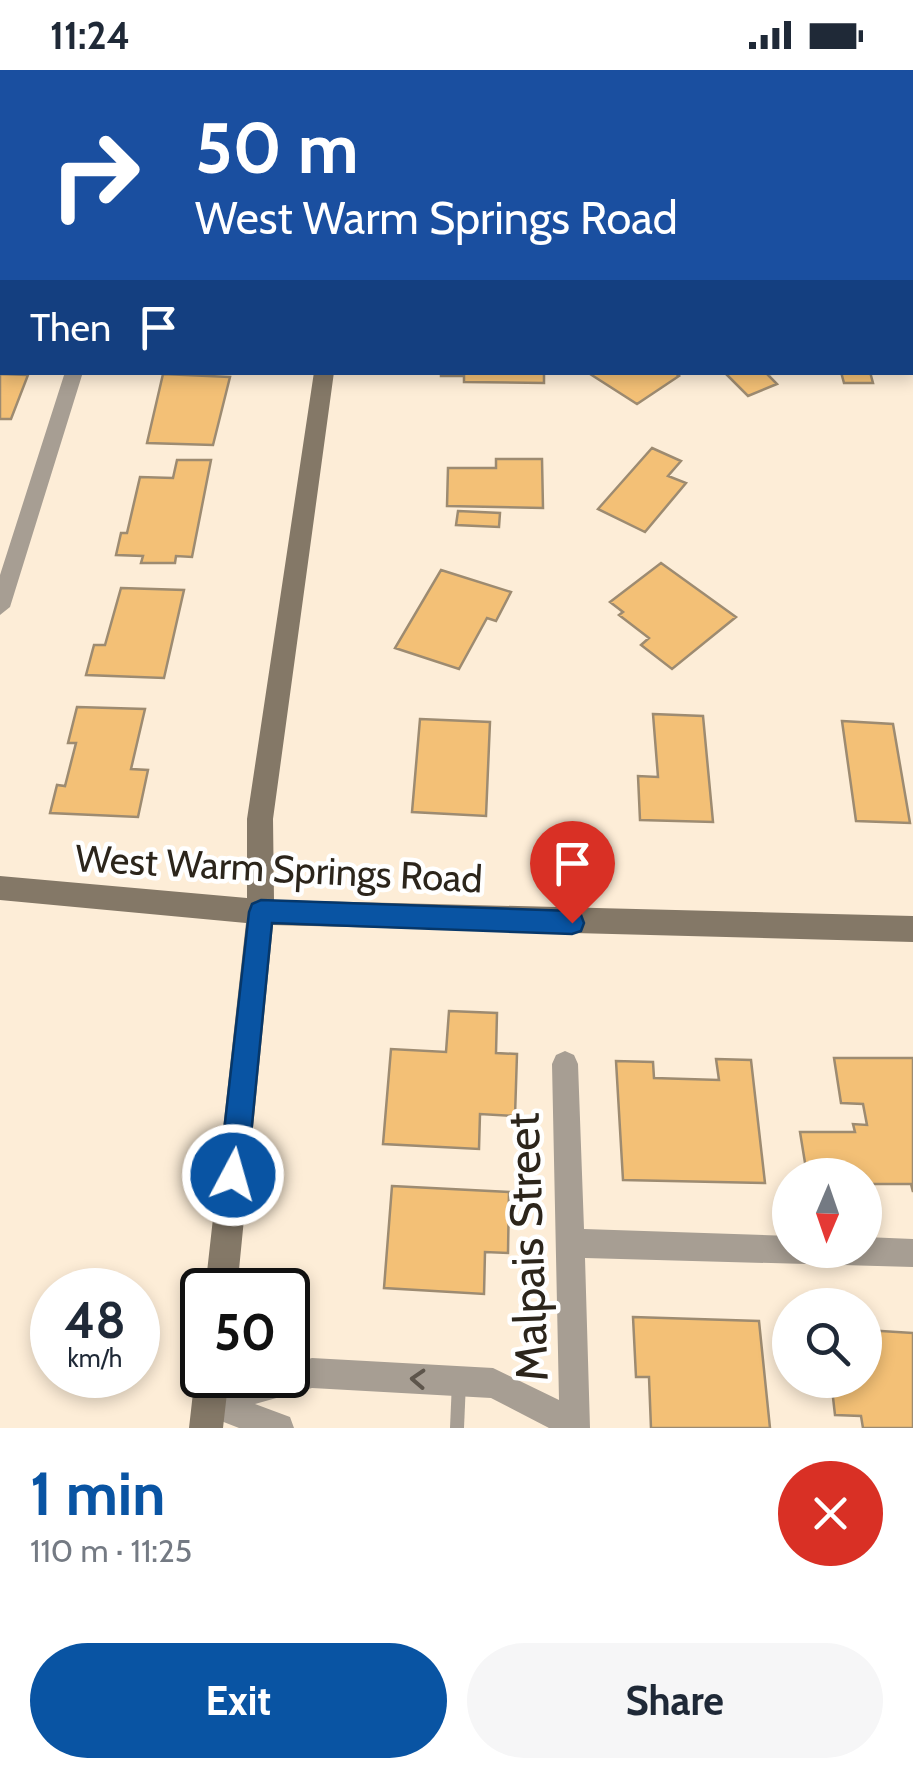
<!DOCTYPE html>
<meta charset="utf-8">
<style>
body{margin:0;font-family:Cabin,sans-serif;background:#f6f6f7;color:#1f2937;height:100vh;display:flex;flex-direction:column;font-size:38px;white-space:nowrap}
*{box-sizing:border-box;margin:0}
p{font-size:32px;color:#747a83}
.icon{flex:none;width:55px;height:55px;fill:none;stroke:currentColor;stroke-width:2;stroke-linecap:round;stroke-linejoin:round}
.map{position:relative;height:1358px;overflow:hidden}
.sheet{display:flex;flex-direction:column;background:#fff;flex:1}
.sheet>*{flex:none}
.hud{position:absolute;left:0px;top:0px;width:915px;height:305px;box-shadow:0 5px 15px #0003;background:#1a4fa0;color:#fff;overflow:hidden}
.needle{width:65px;rotate:182deg}
.tools{position:absolute;left:772px;top:1088px;display:grid;gap:20px}
.tools a{display:grid;place-items:center;width:110px;height:110px;border-radius:50%;background:#fff;box-shadow:0 5px 15px #0003;font-size:50px}
.speed{position:absolute;left:30px;top:1198px;display:flex;gap:20px;font-size:50px;font-weight:700;text-align:center}
.speed>*{display:grid;place-content:center;width:130px;height:130px;border-radius:50%;background:#fff;box-shadow:0 5px 15px #0003;line-height:1}
.speed small{font-size:25px;font-weight:400}
.speed .limit{border:5px solid #111;border-radius:15px;background:#fff;color:#111}
.pin{position:absolute;display:grid;place-items:center;width:85px;height:85px;color:#fff;margin:-102px -42px;border-radius:50% 50% 50% 0;rotate:-45deg;box-shadow:0 0 10px #0007}
.pin .icon{rotate:45deg}
.me{position:absolute;width:110px;margin:-55px;rotate:6deg;stroke-linejoin:round;filter:drop-shadow(0 0 8px #0008)}
.turn{display:flex;align-items:center;gap:35px;height:210px;padding:0 30px;font-size:45px}
.turn .icon{width:130px;height:130px;stroke-width:2.5}
.turn b{display:block;font-size:70px;line-height:85px}
.then{display:flex;align-items:center;height:95px;padding:0 30px;background:#0003;gap:20px;font-size:38px}
.round{display:grid;place-items:center;flex:none;width:105px;height:105px;border-radius:52px;background:#f6f6f7}
.summary{display:flex;align-items:center;justify-content:space-between;height:170px;padding:0 30px}
h1{font-size:60px;font-weight:800;line-height:75px;color:#0954a3}
.cta{display:flex;gap:20px;margin-top:auto;padding:20px 30px}
.cta a{flex:1;height:115px;border-radius:60px;background:#0954a3;color:#fff;font-size:40px;font-weight:800;line-height:115px;text-align:center}
.cta a+a{background:#f6f6f7;color:#1f2937}
.status{display:flex;justify-content:space-between;align-items:center;height:70px;padding:0 50px;background:#fff;direction:ltr}
.status svg{height:28px;fill:currentColor}
.map>svg:first-child{display:block}
.building{fill:#f3c076;stroke:#9d8b71;stroke-width:2.5}
.lines{fill:none;stroke-linecap:round;stroke-linejoin:round}
.service{stroke:#a79e93;stroke-width:14}
.minor{fill:#a79e93;fill-rule:evenodd}
.secondary{fill:#847867;fill-rule:evenodd}
.oneway{stroke:#5d554b}
.route{fill:#0954a3;stroke:#06376a;stroke-width:2.5}
.labels{text-anchor:middle;stroke-width:9;stroke-linejoin:round;paint-order:stroke}
.street-label{font-size:38px;fill:#2c251b;stroke:#fff}
.near-street-label{font-size:45px;fill:#2c251b;stroke:#fff}
</style>
<div class="status"><b>11:24</b><svg viewBox="0 0 49 12"><path d="M0 12V9h3v3zM5 12V6h3v6zM10 12V3h3v9zM15 12V0h3v12zM26 1h20v11H26zM47 4h2v5h-2z"/></svg></div>
<div class="map">
<svg width="913" height="1358" viewBox="0 0 913 1358">
<rect width="100%" height="100%" fill="#fdedd7"/>
<!-- building -->
<path class="building" d="M441,302H544V313L464,312V306H441Z
M587,302H674L679,306L637,334Z
M724,302H776L768,305L777,314L748,326Z
M841,302H870L873,313H844Z
M0,304L28,305L11,349H0Z
M163,304L230,307L213,375L147,373Z
M652,378L681,391L668,406L686,413L645,462L598,439Z
M496,389H542L543,438L447,436L448,398H496Z
M177,390H211L192,487L176,486L175,493H141L143,486L116,485L121,463H127L140,407L173,408Z
M458,441L500,443L499,457L456,455Z
M661,493L736,547L672,599L641,575L649,568L619,545L623,542L610,532Z
M441,500L511,522L496,551L487,548L459,599L395,578Z
M121,518L184,520L164,608L86,605L94,575H105Z
M77,637L145,639L131,699L148,700L138,747L50,743L57,715L65,716L76,673H68Z
M653,644L703,646L713,752L640,750L638,706L658,707Z
M420,649L490,652L486,746L412,742Z
M842,651L893,654L910,753L856,751Z
M449,941L497,943L496,983L517,984L515,1046L480,1044L479,1079L383,1074L391,979L446,982Z
M834,988H913V1122L911,1114H865V1105H807L800,1062H855L853,1054L867,1055L863,1034L841,1033Z
M716,989L751,990L765,1113L623,1110L616,991L653,992L654,1008L719,1010Z
M392,1116L509,1122L508,1183L485,1182L484,1224L384,1218Z
M633,1247L759,1251L770,1358H651L649,1307H636Z
M865,1260L913,1263V1358H863L861,1346L835,1345L831,1310H865Z"/>
<g class="lines">
<!-- service -->
<path class="service" d="M457,1358L459,1312"/>
<!-- minor -->
<path class="minor" d="M912,221H913V231H912Z
M0,243H2V254H0Z
M65,302H83L10,537L0,545V505Z
M565,981L574,985L578,994L584,1159L790,1166V1180H865V1167L913,1169V1197L585,1188L590,1358H549L491,1328L312,1318L255,1334L290,1347L294,1358H239L198,1342L194,1331L198,1320L249,1305H288V1295L312,1288L493,1298L559,1330L552,994L556,985Z"/>
<!-- secondary -->
<path class="secondary" d="M314,302H334L273,749L274,830L913,846V872L273,855L237,1220H205L246,853L0,830V806L247,828V749Z
M202,1292V1305H229L223,1358H189L195,1305Z"/>
</g>
<!-- one-way arrows -->
<defs><path id="oneway-chevron" d="M-2-3.5L2.5 0L-2 3.5" fill="none" stroke-width="1.6" stroke-linecap="round" stroke-linejoin="round" transform="scale(2.5)"/></defs>
<use class="oneway" href="#oneway-chevron" transform="translate(418 1309) rotate(-177)"/>
<!-- route -->
<path class="route" d="M261,830L572,841L581,845L584,853L581,861L572,864L272,853L247,1105L243,1115L233,1119L223,1115L219,1105L249,842L252,834Z"/>
<g class="labels">
<!-- street labels -->
<g class="street-label">
<text transform="translate(279 799) rotate(3)" y="13">West Warm Springs Road</text>
</g>
<!-- near-street labels -->
<g class="near-street-label">
<text transform="translate(527 1177) rotate(-92)" y="16">Malpais Street</text>
</g>
</g>
</svg>
<div class="tools">
<a><svg class="needle" viewBox="-14 -14 28 28"><path d="M0-13l5 13h-10z" fill="#e53935"/><path d="M0 13l5-13h-10z" fill="#747a83"/></svg></a>
<a><svg class="icon" aria-label="search" viewBox="0 0 24 24"><circle cx="10" cy="10" r="6"/><path d="M15 15l6 6"/></svg></a>
</div>
<div class="speed"><div>48<small>km/h</small></div><div class="limit">50</div></div>
<div class="pin" style="left:572px;top:853px;background:#d93025"><svg class="icon" aria-label="arrive" viewBox="0 0 24 24"><path d="M6 21V4h12l-3 4 3 4H6"/></svg></div>
<svg class="me" style="left:233px;top:1105px" viewBox="-20 -20 40 40"><circle r="17" fill="#0954a3" stroke="#fff" stroke-width="3"/><path d="M0-11L8 9 0 5-8 9z" fill="#fff"/></svg>
<div class="hud">
<div class="turn"><svg class="icon" aria-label="right" viewBox="0 0 24 24"><path d="M7 20v-9h11M14 6l5 5-5 5"/></svg><div><b>50 m</b>West Warm Springs Road</div></div>
<div class="then">Then<svg class="icon" aria-label="arrive" viewBox="0 0 24 24"><path d="M6 21V4h12l-3 4 3 4H6"/></svg></div>
</div>
</div>
<section class="sheet">
<div class="summary"><div><h1>1 min</h1><p>110 m · 11:25</p></div><a class="round" style="background:#d93025;color:#fff"><svg class="icon" aria-label="close" viewBox="0 0 24 24"><path d="M6 6l12 12M18 6L6 18"/></svg></a></div>
<div class="cta"><a>Exit</a><a>Share</a></div>
</section>
